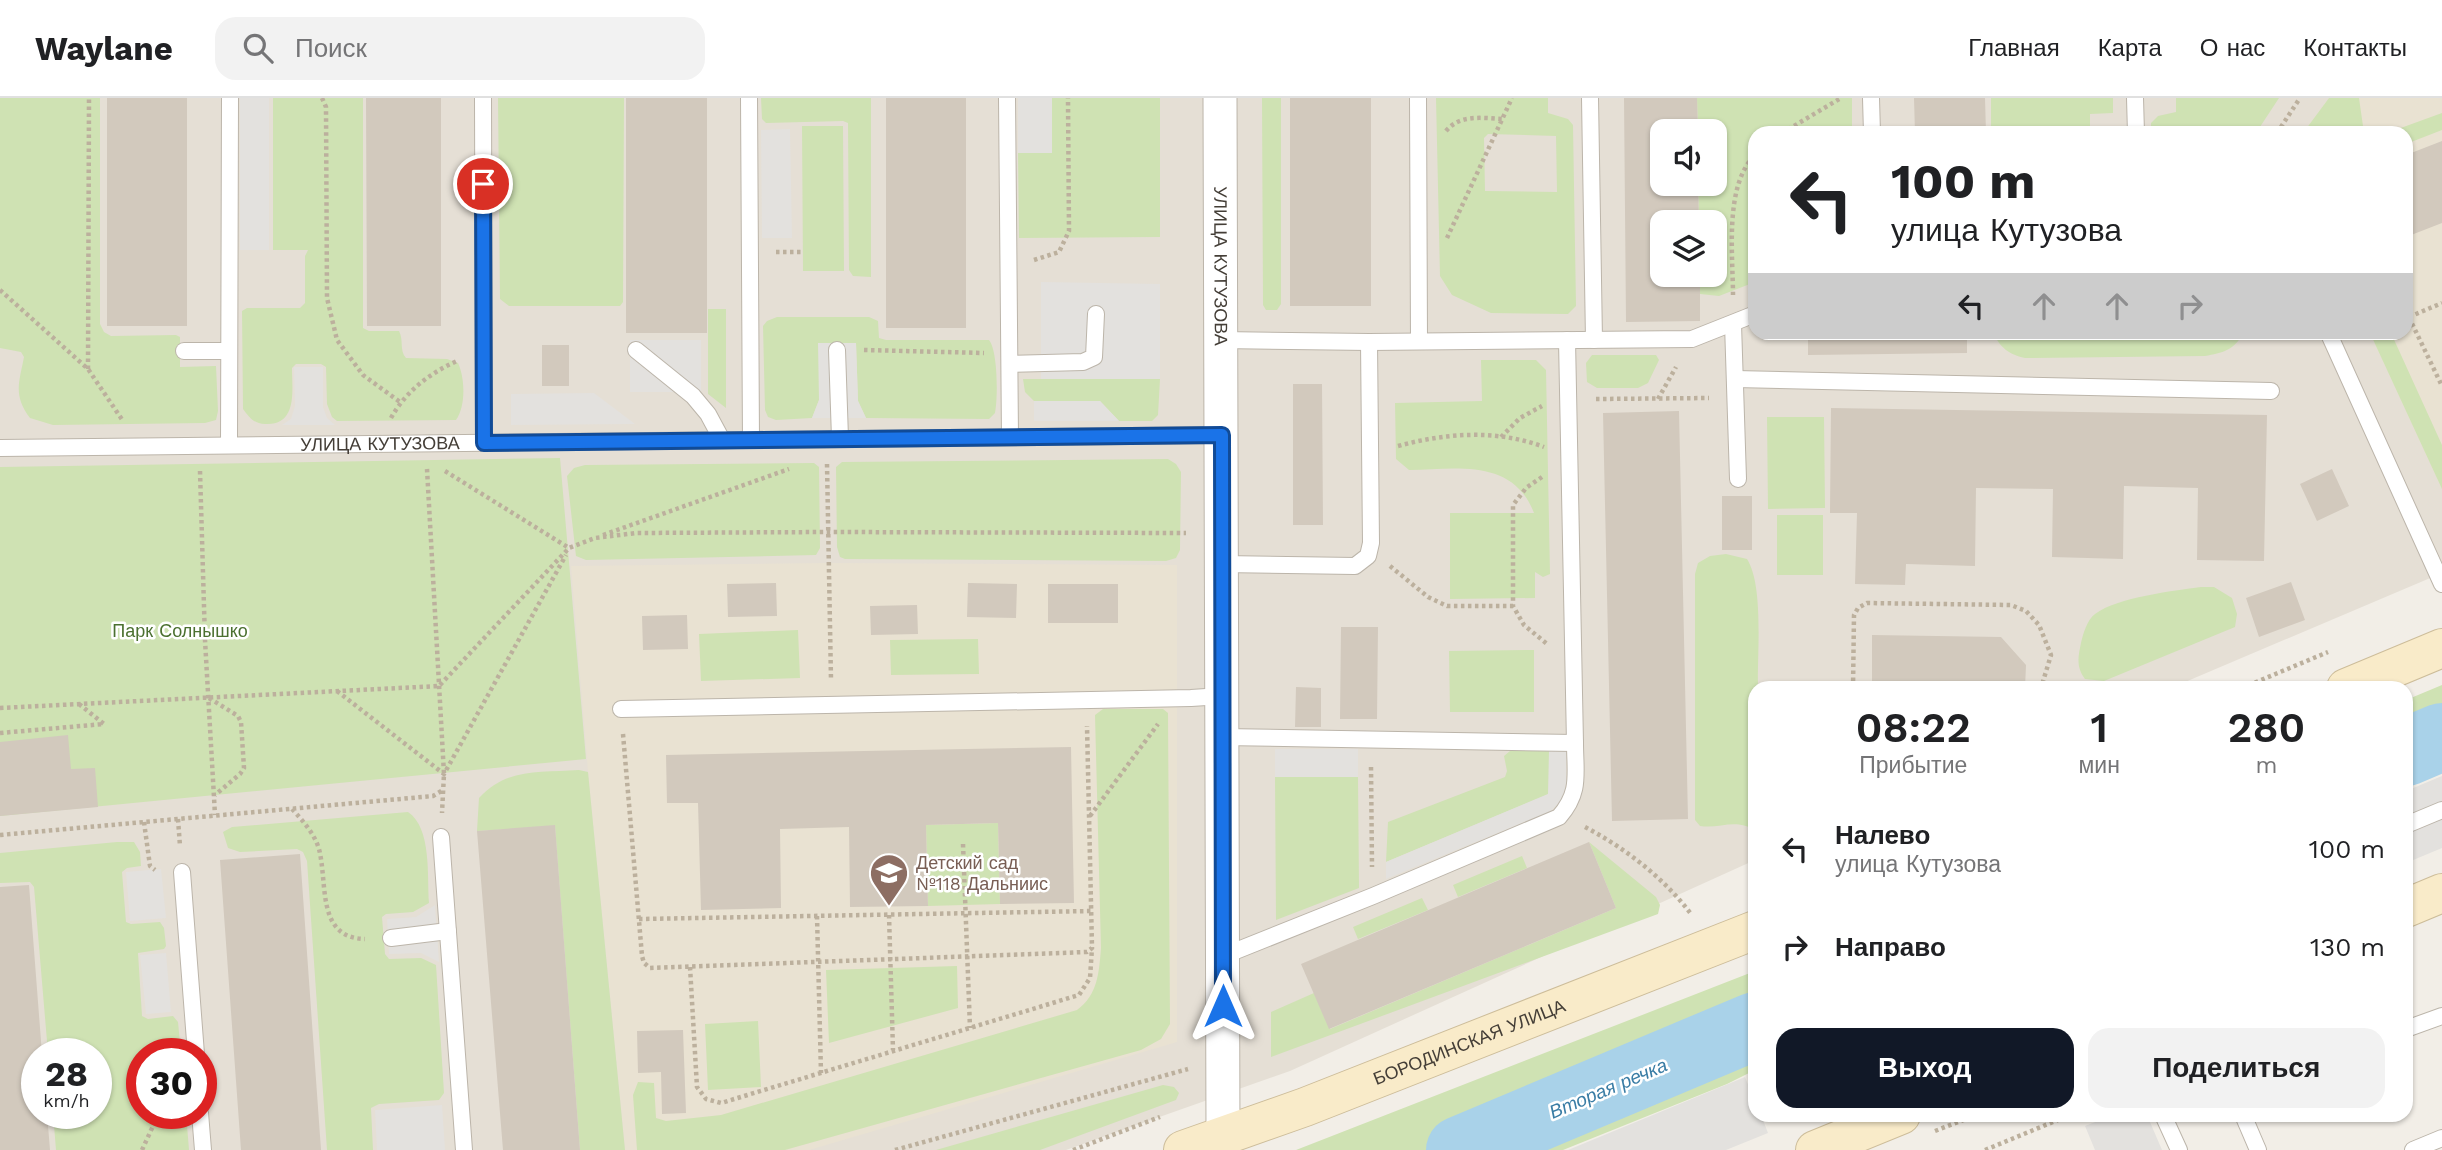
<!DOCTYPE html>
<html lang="ru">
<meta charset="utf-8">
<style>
body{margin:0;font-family:"Work Sans",sans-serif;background:#f2f2f2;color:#202124;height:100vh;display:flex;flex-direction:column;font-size:26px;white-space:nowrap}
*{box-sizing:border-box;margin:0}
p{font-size:23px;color:#757577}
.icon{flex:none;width:38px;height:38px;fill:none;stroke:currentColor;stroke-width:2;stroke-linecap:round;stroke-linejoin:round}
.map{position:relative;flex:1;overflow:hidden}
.sheet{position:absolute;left:1748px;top:583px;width:665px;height:441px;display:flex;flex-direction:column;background:#fff;border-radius:21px;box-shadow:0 2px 5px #0004}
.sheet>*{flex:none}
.guide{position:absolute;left:1748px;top:28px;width:665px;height:214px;border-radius:21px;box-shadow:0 2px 5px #0004;background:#fff;color:#202124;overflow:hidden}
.fabs{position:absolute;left:1650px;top:21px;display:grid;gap:14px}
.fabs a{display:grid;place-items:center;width:77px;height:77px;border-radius:14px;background:#fff;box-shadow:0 2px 5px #0004;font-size:35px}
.speed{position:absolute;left:21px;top:940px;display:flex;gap:14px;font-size:35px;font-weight:700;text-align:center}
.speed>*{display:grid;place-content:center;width:91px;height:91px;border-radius:50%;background:#fff;box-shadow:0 2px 5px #0004;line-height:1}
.speed small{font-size:18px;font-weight:400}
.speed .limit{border:10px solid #d22;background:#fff;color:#111}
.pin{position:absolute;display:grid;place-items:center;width:60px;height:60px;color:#fff;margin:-30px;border:4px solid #fff;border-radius:50%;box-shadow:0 2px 7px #0007}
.me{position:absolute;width:77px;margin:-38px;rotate:0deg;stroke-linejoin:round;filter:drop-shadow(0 0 5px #0008)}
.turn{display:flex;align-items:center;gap:24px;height:147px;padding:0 28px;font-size:32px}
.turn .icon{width:91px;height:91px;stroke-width:2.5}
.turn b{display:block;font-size:49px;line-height:60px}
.lanes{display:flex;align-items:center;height:66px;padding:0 28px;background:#0003;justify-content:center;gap:35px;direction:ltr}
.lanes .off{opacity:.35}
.eta{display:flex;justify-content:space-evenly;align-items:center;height:119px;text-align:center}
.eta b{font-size:42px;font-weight:600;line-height:49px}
.action{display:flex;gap:14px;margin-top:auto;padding:14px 28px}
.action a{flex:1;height:80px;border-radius:21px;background:#111827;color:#fff;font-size:28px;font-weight:600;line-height:80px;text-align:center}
.action a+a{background:#f2f2f2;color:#202124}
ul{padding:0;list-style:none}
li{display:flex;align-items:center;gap:21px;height:98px;padding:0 28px}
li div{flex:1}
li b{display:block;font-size:26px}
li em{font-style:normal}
header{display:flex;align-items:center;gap:42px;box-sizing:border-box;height:98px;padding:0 35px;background:#fff;border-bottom:2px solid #e0e0e0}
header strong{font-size:33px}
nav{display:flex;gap:38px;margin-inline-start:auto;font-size:24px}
.search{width:490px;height:63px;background:#f2f2f2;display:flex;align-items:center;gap:18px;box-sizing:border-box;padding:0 24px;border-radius:21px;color:#757577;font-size:26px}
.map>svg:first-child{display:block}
.residential{fill:#e5dfd5;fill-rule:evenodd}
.education{fill:#e9e2d2}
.green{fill:#cfe2b3;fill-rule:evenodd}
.parking{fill:#e3e1de}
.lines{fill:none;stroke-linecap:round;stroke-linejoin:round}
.river{stroke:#a9d2e9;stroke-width:68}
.building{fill:#d2c9bd}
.service-casing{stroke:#bcb5aa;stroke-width:18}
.minor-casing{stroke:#bcb5aa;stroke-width:35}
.secondary-casing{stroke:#cdbd9a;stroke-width:40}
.path{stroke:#bcb09d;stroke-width:4.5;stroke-dasharray:3.5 3.5;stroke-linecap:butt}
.service{stroke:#fff;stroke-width:16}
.minor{stroke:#fff;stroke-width:33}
.secondary{stroke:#f9ebc9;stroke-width:38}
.route-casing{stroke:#114b97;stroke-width:18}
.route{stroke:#1a73e8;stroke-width:12}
.labels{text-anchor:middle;stroke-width:5;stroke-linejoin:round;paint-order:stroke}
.street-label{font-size:18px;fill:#443e37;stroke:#fff}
.park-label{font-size:18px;fill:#4b7030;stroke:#fff}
.education-label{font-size:18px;fill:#785e54;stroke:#fff;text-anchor:start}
.water-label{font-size:19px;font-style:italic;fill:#3a7da5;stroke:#fff}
</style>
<header>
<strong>Waylane</strong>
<div class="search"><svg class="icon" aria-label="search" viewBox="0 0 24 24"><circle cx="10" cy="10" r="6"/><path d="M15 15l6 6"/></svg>Поиск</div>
<nav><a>Главная</a><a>Карта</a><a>О нас</a><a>Контакты</a></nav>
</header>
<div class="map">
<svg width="2442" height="1052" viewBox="0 0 2442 1052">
<rect width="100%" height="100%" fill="#f2eee7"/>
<!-- residential -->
<path class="residential" d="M0,0H2442V475L2171,590H1755V762L1290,973L1066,1052H0ZM1662,33H1715V86H1662ZM1755,35H2406V234H1755ZM1662,124H1715V177H1662ZM37,956H96V1015H37ZM142,956H201V1015H142Z"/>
<!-- education -->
<path class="education" d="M2329,0H2442V391L2370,235L2406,234V35H2303Z
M829,465L1177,467V944L809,1052H625L588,674L571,468Z"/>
<!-- green -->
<path class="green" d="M0,0H100V226L104,234L111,238L176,237L180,239V269L216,268L218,313L216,322L205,325L53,327L30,320C13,297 19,285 24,259L21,254L0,250Z
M273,0H363V230L369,233H399C404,242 399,252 406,260L447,261L458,265C465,280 466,308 456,322L337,323L332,319L327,306L326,269L321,266H296L292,270C292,292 298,328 265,326C254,326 249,319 243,311L242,213L247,210H300L305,205V158L308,152H273Z
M498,0H624L623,204L620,208H509L500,201Z
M761,0H871V179L853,178L849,172L848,25L843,23L766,25L762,21Z
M1052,0H1160V139L1019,140L1018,55H1052Z
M1262,0H1281V206L1277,212H1266L1263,207Z
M1436,0H1548V15L1568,21L1573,27L1576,208L1568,216L1491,215L1452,197L1440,178ZM1488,36L1556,38L1557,94L1485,93L1484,40Z
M1697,0H1852V35H1755V184L1719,198L1700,196V177H1715V124H1699L1698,86H1715V33H1698Z
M1991,0H2113V15L2090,16V35H1991Z
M2176,0H2279L2256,35H2151V25L2158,18L2176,14Z
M2329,0H2359L2364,35H2303Z
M2442,15V32L2406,46V35H2387Z
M802,28H843L844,173H803Z
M708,211H726V310L708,296Z
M777,219H869L878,223L879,240L886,242H989C998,253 998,300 995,315L989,321L866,320L858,303L856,245H819V302L812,320L776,322L768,319L765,312L763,228L767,223Z
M1993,235H2243C2235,252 2222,255 2205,258L2025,260C2008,256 2001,250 1993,235Z
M2370,235H2391L2442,347V391Z
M1592,257H1656L1659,262L1648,285L1638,290H1597L1587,284L1586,265Z
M1481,262H1536L1546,272L1550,476L1543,479L1535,474V500L1450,501V415H1534C1513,360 1457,371 1409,372L1396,361L1395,305L1482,303Z
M1023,281H1160L1158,317L1152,323H1119L1100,303H1034L1025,294Z
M1767,319H1824L1825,410L1768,411Z
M560,360L586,661L0,718V369Z
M1168,361L1176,366L1181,374L1180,452L1176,460L1166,463L845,461L840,459L837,449L836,369L842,364Z
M814,365L819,369L820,450L816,457L586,462L576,458L567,378L574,370L585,367Z
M1777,417H1823V477H1777Z
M1726,456L1747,461C1764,488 1757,556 1758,590H1755V732C1734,720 1721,731 1700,728L1695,722V476L1698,465L1710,458Z
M2201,489H2214L2232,500L2237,516L2235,529L2104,583L2085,581C2076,569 2078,559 2081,545C2083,536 2087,522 2095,516C2118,499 2173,493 2201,489Z
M798,532L800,580L701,583L699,536Z
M978,541L979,576L891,577L890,542Z
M1534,552V614H1450L1449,553Z
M2442,587V670L2406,686V602Z
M1103,611H1163L1168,615L1170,926L1161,941L1141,952L785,1052H637L633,997L638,984L654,985L656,1020L666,1023L721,1017L1077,912C1098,897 1099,874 1101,850L1095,617Z
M1510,653H1549V696L1386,764L1388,724L1505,679L1507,673L1504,658Z
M579,672L588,674L625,1052H580L555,728L477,733L479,700C508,669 540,675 579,672Z
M1275,679H1358L1359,790L1276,822Z
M408,714C432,730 427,778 429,805L413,814L386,816L382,819L385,856L389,861L421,860L436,867L444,995L439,1002L379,1006L371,1010L373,1052H327L307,763L303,754L297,751L240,754L228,750L223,734L232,729Z
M998,725L1000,806L928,808L926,727Z
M117,744H134L140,754L141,768L127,770L122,774L126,824L131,826L160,824L164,830L166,848L164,851L138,855L142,918L148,921L173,918L178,924L181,955L142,956V1015H186L189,1052H56L53,1015H96V956L48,955L34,789L30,784L0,785V755Z
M1589,744L1656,799L1660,807L1658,816L1271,959V914L1314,895L1330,931L1616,810Z
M1522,758L1527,770L1458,799L1453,787Z
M1422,800L1428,812L1358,841L1353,829Z
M957,868L958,910L829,945L826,872Z
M1755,873V972L1727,986L1563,1052H1296Z
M758,923L761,989L708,992L705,926Z
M1163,987L1174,989L1179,995L1176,1002L1040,1052H936Z"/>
<!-- parking -->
<path class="parking" d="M240,0H269V152H240Z
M1018,0H1052V55H1018Z
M790,31L792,140H762L761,32Z
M1041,184L1160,186V281H1041Z
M630,242H701V294H630Z
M818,245H856L858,303L866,320H812L819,302Z
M294,269H323V309L327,320L335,327H282L291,321L295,308Z
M594,295L635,326L511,327V296Z
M1034,303H1100L1119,323H1034Z
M1275,651H1358V679H1275Z
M1549,653H1566V685L1563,700L1551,713L1386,781V764L1548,696Z
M2442,678V750L2406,765V693Z
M161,771L166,820L130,823L126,774Z
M435,807L439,864L421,855L389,856L387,821L416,819Z
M166,855L171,914L146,916L140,857Z
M1745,979L1755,1004V1017H1761L1768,1035L1726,1052H1568Z
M442,1007L445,1052H377L375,1012Z
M2113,1017H2147L2162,1052H2095L2085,1028Z"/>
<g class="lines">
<!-- river -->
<path class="river" d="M2406,654L2442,639
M1460,1052L1755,928"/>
</g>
<!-- building -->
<path class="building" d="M107,0H187V228H107Z
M366,0H441V228H367Z
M626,0H707V235H626Z
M886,0H966V230H886Z
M1290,0H1371V208H1290Z
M1624,0H1697L1698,33H1662V86H1698L1699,124H1662V177H1700V223L1626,224Z
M1914,0H1985L1986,35H1915Z
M2442,43V125L2406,139V57Z
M1808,234H1967V255L1808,257Z
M542,247H569V288H542Z
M1293,286H1322L1323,427H1293Z
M1831,310L2267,317L2264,463L2197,462L2198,390L2124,388L2123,461L2052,459L2053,391L1976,390L1975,468L1906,466L1905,487L1855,486L1857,415H1830Z
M1679,313L1688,721L1612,723L1603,315Z
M2332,371L2349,408L2317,423L2300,386Z
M1722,398H1752V452H1722Z
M2291,484L2305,522L2259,539L2246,500Z
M776,485L777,518L728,519L727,486Z
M968,485L1017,486L1016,520L967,519Z
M1048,486H1118V525H1048Z
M917,507L918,536L871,537L870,508Z
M687,517L688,551L643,552L642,518Z
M1341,529H1378L1377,621H1340Z
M1872,537L2001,539L2026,567L2025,590H1872Z
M1296,589L1321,590V629H1295Z
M68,637L71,671L95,670L98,709L0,718V644Z
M1071,649L1074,805L1000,806L998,725L926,727L928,808L850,809L849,729L780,731L781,810L701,812L698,705H667L666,657Z
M555,727L580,1052H503L477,733Z
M1589,744L1616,810L1329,931L1301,866Z
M300,756L321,1052H241L220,762Z
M29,787L42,956H37V1015H47L50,1052H0V789Z
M683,932L686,1015L662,1016L661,974L638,975L637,933Z"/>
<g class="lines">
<!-- service casing -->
<g class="service-casing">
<g id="service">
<path d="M483,0L484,345"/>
<path d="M749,0L751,342"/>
<path d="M1007,0L1010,339"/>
<path d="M1418,0L1419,242"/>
<path d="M1590,0L1594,242"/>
<path d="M1871,0L1872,35"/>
<path d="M2135,0L2136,35"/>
<path d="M1733,226L1738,381"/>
<path d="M2328,234L2442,486"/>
<path d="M1221,242L1369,244L1692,241L1755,216"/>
<path d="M636,252L693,298L708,316L722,342"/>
<path d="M837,252L840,340"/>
<path d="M184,253H229"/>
<path d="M1010,266L1083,264L1094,259L1096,216"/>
<path d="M1735,281L2271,293"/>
<path d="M229,347L230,0"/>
<path id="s1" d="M0,350L1222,337"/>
<path d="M1222,466L1355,468L1368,458L1371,445L1369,244"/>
<path d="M621,611L1191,600L1222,598"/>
<path d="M1222,639L1575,645"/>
<path d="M2406,727L2442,712"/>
<path d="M441,739L464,1052"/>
<path d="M182,774L196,956"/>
<path d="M391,840L448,833"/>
<path d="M1223,858L1373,798L1559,719C1581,694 1575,676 1575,645L1567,242"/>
<path d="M2406,931L2442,918"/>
<path d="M200,1015L203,1052"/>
<path d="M2163,1017L2179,1052"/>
<path d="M2243,1017L2258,1052"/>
<path d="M2413,1052L2442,1040"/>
</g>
</g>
<!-- minor casing -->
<g class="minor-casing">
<g id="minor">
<path id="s2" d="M1220,0L1223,1036"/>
</g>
</g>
<!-- secondary casing -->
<g class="secondary-casing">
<g id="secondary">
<path d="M2346,590L2442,550"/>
<path d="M2406,810L2442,795"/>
<path id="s3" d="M1183,1052L1305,1009L1755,832"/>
<path d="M1815,1052L1901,1017"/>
</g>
</g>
<!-- path -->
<path class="path" d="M322,0L326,9L327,200L337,242L363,277L400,304
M1446,33C1460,16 1482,20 1502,21
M1782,35L1841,0
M2277,35L2300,0
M1447,140L1512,0
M776,154H803
M1034,162L1059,154L1069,133L1068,0
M0,192L88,271L123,323
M1733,197C1733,157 1724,87 1755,57
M2406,213L2442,288
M2409,219L2442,205
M864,252L984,255
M88,271L89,0
M1596,301L1709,300
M1658,301L1676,269
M391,320C406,293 430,275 457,263
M1501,339L1520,320L1542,308
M1398,348C1446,335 1496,331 1544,349
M827,366L831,582
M427,371L444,676L442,715
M200,373L205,542L215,717
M445,373L569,450
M1542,379L1526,390L1513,407V508L1524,527L1547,546
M603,437L789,371
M1390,468L1428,499L1447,508H1513
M1853,590L1854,517L1858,510L1867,505L2011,507L2026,513L2039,527L2051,557L2041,590
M2242,590L2328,554
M337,593L444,676L566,457
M209,600L238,618L241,624L244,670L240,676L215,697
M0,610L439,588L569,450L595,440L636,435L828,434L1186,435
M0,635L104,626L79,606
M623,636L642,858L644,865L650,870L1087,854L1092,850L1087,628
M1371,669L1372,769
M292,711C303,723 314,735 319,751C328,786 316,840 365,841
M1090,718L1158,626
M178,721L180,748
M144,724L150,768L155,772
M1585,729C1625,750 1664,780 1691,816
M0,737L433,698L443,692
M963,746L970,930
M889,817L893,952
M817,818L821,975
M639,821L1091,813
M690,869L697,989L706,1001L721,1005L1079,897L1090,880L1092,850
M1935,1033L1976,1017
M142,1052L159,1015
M895,1052L1188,971
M1073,1052L1160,1019
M1985,1052L2070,1017"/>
<!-- service -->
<use href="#service" class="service"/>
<!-- minor -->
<use href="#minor" class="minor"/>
<!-- secondary -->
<use href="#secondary" class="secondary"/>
</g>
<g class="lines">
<!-- route casing -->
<g class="route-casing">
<path id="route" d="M483,86L484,345L1222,337L1223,908"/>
</g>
<!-- route -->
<use href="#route" class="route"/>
</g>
<!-- icons -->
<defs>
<g id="school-pin" transform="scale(2.0125)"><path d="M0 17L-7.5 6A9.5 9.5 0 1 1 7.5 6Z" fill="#8d6e63" stroke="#fff"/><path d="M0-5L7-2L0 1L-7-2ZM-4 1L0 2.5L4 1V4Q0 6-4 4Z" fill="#fff"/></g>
</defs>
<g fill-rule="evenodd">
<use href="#school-pin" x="889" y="775"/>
</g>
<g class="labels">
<!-- street labels -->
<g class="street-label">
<text dy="6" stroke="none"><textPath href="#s2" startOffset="168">УЛИЦА КУТУЗОВА</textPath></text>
<text dy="6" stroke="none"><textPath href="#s1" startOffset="380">УЛИЦА КУТУЗОВА</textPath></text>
<text dy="6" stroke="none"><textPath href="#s3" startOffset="306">БОРОДИНСКАЯ УЛИЦА</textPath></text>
</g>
<!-- park labels -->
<g class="park-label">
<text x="180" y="539">Парк Солнышко</text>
</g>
<!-- education labels -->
<g class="education-label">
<text x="916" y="771">Детский сад<tspan x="916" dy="21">№118 Дальниис</tspan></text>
</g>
<!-- water labels -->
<g class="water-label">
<text transform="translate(1608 990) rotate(-23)" y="7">Вторая речка</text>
</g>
</g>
</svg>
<div class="fabs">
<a><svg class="icon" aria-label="sound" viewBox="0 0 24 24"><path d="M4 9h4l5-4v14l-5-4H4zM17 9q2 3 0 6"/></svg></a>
<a><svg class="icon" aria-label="layers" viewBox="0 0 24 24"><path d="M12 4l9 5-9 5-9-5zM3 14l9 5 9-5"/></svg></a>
</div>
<div class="speed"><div>28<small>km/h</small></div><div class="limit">30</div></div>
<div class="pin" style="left:483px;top:86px;background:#d93025"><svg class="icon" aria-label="arrive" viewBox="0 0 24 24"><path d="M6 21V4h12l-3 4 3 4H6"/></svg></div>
<svg class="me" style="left:1223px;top:908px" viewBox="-20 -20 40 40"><path d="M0-17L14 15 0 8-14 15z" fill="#1a73e8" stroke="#fff" stroke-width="4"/></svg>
<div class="guide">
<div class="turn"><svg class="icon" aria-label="left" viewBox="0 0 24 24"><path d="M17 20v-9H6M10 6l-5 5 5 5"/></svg><div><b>100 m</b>улица Кутузова</div></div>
<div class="lanes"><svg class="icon" aria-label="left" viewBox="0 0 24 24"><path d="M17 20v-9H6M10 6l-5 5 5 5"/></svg><svg class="icon off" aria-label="ahead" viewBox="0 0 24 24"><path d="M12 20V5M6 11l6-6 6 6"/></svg><svg class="icon off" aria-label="ahead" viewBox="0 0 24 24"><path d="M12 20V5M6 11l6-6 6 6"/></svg><svg class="icon off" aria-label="right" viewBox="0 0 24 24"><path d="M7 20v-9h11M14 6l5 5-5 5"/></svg></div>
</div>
<section class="sheet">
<div class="eta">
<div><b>08:22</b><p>Прибытие</p></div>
<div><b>1</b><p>мин</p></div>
<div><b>280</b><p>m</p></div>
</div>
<ul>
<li><svg class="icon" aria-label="left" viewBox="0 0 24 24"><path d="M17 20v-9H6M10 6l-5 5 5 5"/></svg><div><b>Налево</b><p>улица Кутузова</p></div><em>100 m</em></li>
<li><svg class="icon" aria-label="right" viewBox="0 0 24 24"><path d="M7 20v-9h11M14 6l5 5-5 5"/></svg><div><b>Направо</b></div><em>130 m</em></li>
</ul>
<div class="action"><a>Выход</a><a>Поделиться</a></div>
</section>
</div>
